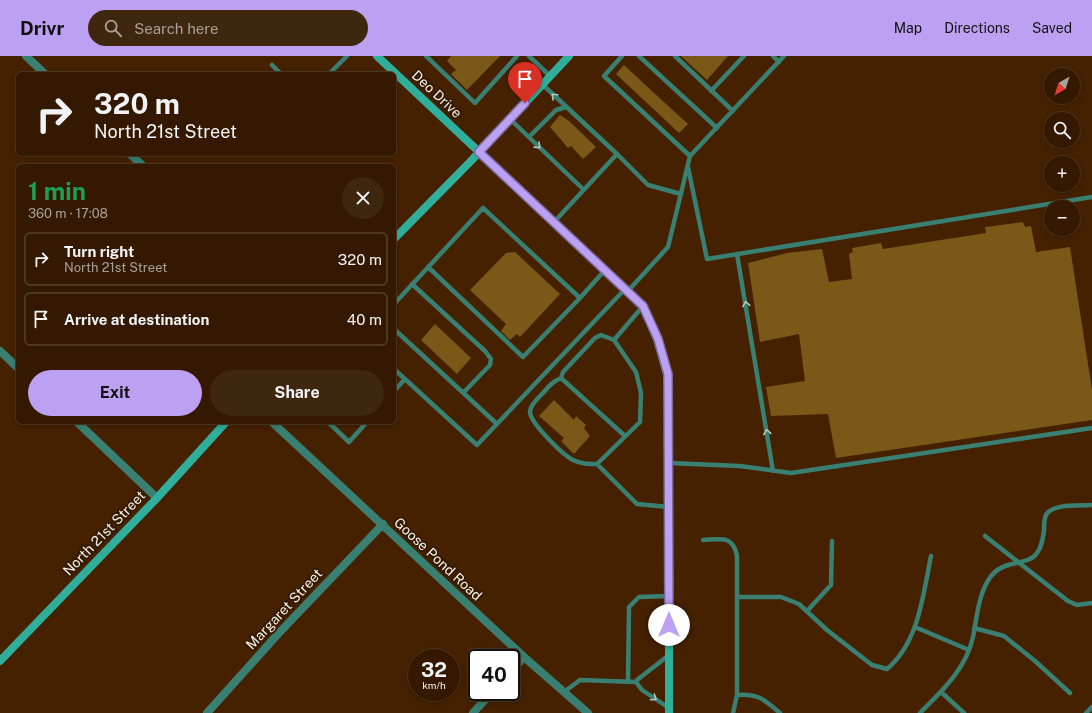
<!DOCTYPE html>
<meta charset="utf-8">
<style>
body{margin:0;font-family:"Public Sans",sans-serif;background:#3f260f;color:#f1f3f6;height:100vh;display:flex;flex-direction:column;font-size:15px;white-space:nowrap}
*{box-sizing:border-box;margin:0}
p{font-size:13px;color:#a9a099}
.icon{flex:none;width:22px;height:22px;fill:none;stroke:currentColor;stroke-width:2;stroke-linecap:round;stroke-linejoin:round}
.map{position:relative;flex:1;overflow:hidden}
.details{position:absolute;left:16px;top:108px;width:380px;height:260px;display:flex;flex-direction:column;background:#341900;border-radius:6px;box-shadow:0 2px 6px #0003,0 0 0 1px #4e3822}
.details>*{flex:none}
.guide{position:absolute;left:16px;top:16px;width:380px;height:84px;border-radius:6px;box-shadow:0 2px 6px #0003,0 0 0 1px #4e3822;background:#341900;color:#f1f3f6;overflow:hidden}
.needle{width:26px;rotate:219deg}
.buttons{position:absolute;left:1044px;top:12px;display:grid;gap:8px}
.buttons a{display:grid;place-items:center;width:36px;height:36px;border-radius:50%;background:#341900;box-shadow:0 2px 6px #0003,0 0 0 1px #4e3822;font-size:20px}
.speed{position:absolute;left:408px;top:593px;display:flex;gap:8px;font-size:20px;font-weight:700;text-align:center}
.speed>*{display:grid;place-content:center;width:52px;height:52px;border-radius:50%;background:#341900;box-shadow:0 2px 6px #0003,0 0 0 1px #4e3822;line-height:1}
.speed small{font-size:10px;font-weight:400}
.speed .limit{border:2px solid #111;border-radius:6px;background:#fff;color:#111}
.pin{position:absolute;display:grid;place-items:center;width:34px;height:34px;color:#fff;margin:-41px -17px;border-radius:50% 50% 50% 0;rotate:-45deg;box-shadow:0 0 4px #0007}
.pin .icon{rotate:45deg}
.me{position:absolute;width:44px;margin:-22px;rotate:0deg;stroke-linejoin:round;filter:drop-shadow(0 0 3px #0008)}
.turn{display:flex;align-items:center;gap:14px;height:84px;padding:0 12px;font-size:18px}
.turn .icon{width:52px;height:52px;stroke-width:2.5}
.turn b{display:block;font-size:28px;line-height:34px}
.round{display:grid;place-items:center;flex:none;width:42px;height:42px;border-radius:21px;background:#3f260f}
.overview{display:flex;align-items:center;justify-content:space-between;height:68px;padding:0 12px}
h1{font-size:24px;font-weight:700;line-height:30px;color:#1e9e55}
.primary-button{display:flex;gap:8px;margin-top:auto;padding:8px 12px}
.primary-button a{flex:1;height:46px;border-radius:24px;background:#bca0f2;color:#111;font-size:16px;font-weight:700;line-height:46px;text-align:center}
.primary-button a+a{background:#3f260f;color:#f1f3f6}
ul{padding:0;list-style:none}
li{display:flex;align-items:center;gap:12px;height:54px;margin:0 8px 6px;padding:0 4px;border:2px solid #4e3822;border-radius:6px}
li div{flex:1}
li b{display:block;font-size:15px}
li em{font-style:normal}
header{display:flex;align-items:center;gap:24px;box-sizing:border-box;height:56px;padding:0 20px;background:#bca0f2;color:#111}
header strong{font-size:19px}
nav{display:flex;gap:22px;margin-inline-start:auto;font-size:14px}
.search{width:280px;height:36px;background:#3f260f;display:flex;align-items:center;gap:10px;box-sizing:border-box;padding:0 14px;border-radius:22px;color:#a9a099;font-size:15px}
.map>svg:first-child{display:block}
.building{fill:#795818}
.lines{fill:none;stroke-linecap:round;stroke-linejoin:round}
.lane{stroke:#398073;stroke-width:4.5}
.street{stroke:#398073;stroke-width:8}
.secondary{stroke:#2faf9b;stroke-width:8}
.oneway{stroke:#b8c9be}
.route-casing{stroke:#7a689d;stroke-width:10}
.route{stroke:#bca0f2;stroke-width:7}
.labels{text-anchor:middle;stroke-width:4;stroke-linejoin:round;paint-order:stroke}
.street-label{font-size:14px;fill:#fcf0e6;stroke:#341b04}
</style>
<header>
<strong>Drivr</strong>
<div class="search"><svg class="icon" aria-label="search" viewBox="0 0 24 24"><circle cx="10" cy="10" r="6"/><path d="M15 15l6 6"/></svg>Search here</div>
<nav><a>Map</a><a>Directions</a><a>Saved</a></nav>
</header>
<div class="map">
<svg width="1092" height="657" viewBox="0 0 1092 657">
<rect width="100%" height="100%" fill="#452100"/>
<!-- building -->
<path class="building" d="M451,0H500L467,34L451,18L456,14L447,5Z
M681,0H728L707,24Z
M624,9L654,37L688,68L679,77L616,18Z
M560,59L569,65L596,91L583,103L571,90L568,92L550,71Z
M1023,166L1025,171L1031,170L1036,196L1070,191L1092,334V364L836,402L828,358L771,360L766,331L805,325L799,278L760,286L748,207L787,197L822,193L829,226L852,223L849,198L853,196L852,192L881,187L883,193L986,177L985,171Z
M515,196L560,238L520,281L517,278L510,284L501,275L506,268L470,234L506,197Z
M435,268L471,302L457,318L421,284Z
M554,344L574,364L576,360L586,369L584,372L590,380L574,398L561,385L564,382L539,360Z"/>
<g class="lines">
<!-- lane -->
<path class="lane" d="M426,0L475,47L517,0
M529,0L550,20
M622,0L604,20L690,100
M639,0L717,72
M675,0L733,55
M773,0L779,6
M272,9L281,18
M329,18L347,0
M543,29L617,98L554,166
M711,35L744,0
M510,63L584,134
M529,81L556,54L566,51
M617,98L648,129L681,138
M688,111L707,203L1092,141
M737,198L773,415
M412,228L485,295L491,303L490,309L463,337
M627,236L668,191L690,100L784,0
M580,242L605,214
M394,248L483,152L580,242L523,301L428,211
M643,250L614,284L636,316L641,337L640,366L597,408L637,448L669,451
M394,273L497,368
M614,284L601,279L595,282L563,316L561,322L625,380
M394,313L477,389L625,233
M561,322C553,325 548,331 543,337C538,342 531,348 530,355C529,366 563,399 573,404C581,408 588,408 597,408
M394,335L405,323
M328,366L349,386L367,366
M669,407L740,410L791,417L1092,372
M985,480L1068,545L1077,549L1092,547
M703,484C721,483 733,479 737,500V639L733,657
M738,541H781L799,548L827,574L872,609L887,613C919,586 923,539 931,500
M807,555L831,529L832,485
M915,571L969,594
M974,572L1004,580L1035,605L1070,637
M669,599L637,624L636,626L642,634L669,652
M628,626L629,551L639,541L669,540
M564,636L580,624L636,626
M941,636L964,657
M737,639C758,637 765,644 780,657
M920,657C942,635 966,613 973,581C977,562 978,540 989,523C1002,502 1028,511 1037,497C1042,490 1043,482 1044,474C1044,469 1044,463 1046,459C1053,447 1080,450 1092,449
M1086,657L1092,651"/>
<!-- street -->
<path class="street" d="M26,0L45,18
M130,98L143,110
M0,295L18,312
M77,366L157,442
M272,366L524,601L588,657
M511,616L524,601
M207,657L278,578L383,468
M473,657L492,636"/>
<!-- secondary -->
<path class="secondary" d="M377,0L643,250L657,283L667,318L669,350V657
M394,183L470,106L569,0
M0,605L157,442L226,366"/>
</g>
<!-- one-way arrows -->
<defs><path id="oneway-chevron" d="M-2-3.5L2.5 0L-2 3.5" fill="none" stroke-width="1.6" stroke-linecap="round" stroke-linejoin="round"/></defs>
<g class="oneway">
<use href="#oneway-chevron" transform="translate(554 40) rotate(-137)"/>
<use href="#oneway-chevron" transform="translate(538 90) rotate(44)"/>
<use href="#oneway-chevron" transform="translate(746 248) rotate(-99)"/>
<use href="#oneway-chevron" transform="translate(767 376) rotate(-99)"/>
<use href="#oneway-chevron" transform="translate(654 642) rotate(34)"/>
</g>
<g class="lines">
<!-- route casing -->
<g class="route-casing">
<path id="route" d="M525,47L479,96L643,250L658,283L668,318L669,569"/>
</g>
<!-- route -->
<use href="#route" class="route"/>
</g>
<g class="labels">
<!-- street labels -->
<g class="street-label">
<text transform="translate(437 38) rotate(43)" y="5">Deo Drive</text>
<text transform="translate(104 477) rotate(-46)" y="5">North 21st Street</text>
<text transform="translate(438 503) rotate(43)" y="5">Goose Pond Road</text>
<text transform="translate(284 553) rotate(-47)" y="5">Margaret Street</text>
</g>
</g>
</svg>
<div class="buttons">
<a><svg class="needle" viewBox="-14 -14 28 28"><path d="M0-13l5 13h-10z" fill="#e53935"/><path d="M0 13l5-13h-10z" fill="#a9a099"/></svg></a>
<a><svg class="icon" aria-label="search" viewBox="0 0 24 24"><circle cx="10" cy="10" r="6"/><path d="M15 15l6 6"/></svg></a>
<a>+</a>
<a>−</a>
</div>
<div class="speed"><div>32<small>km/h</small></div><div class="limit">40</div></div>
<div class="pin" style="left:525px;top:47px;background:#d93025"><svg class="icon" aria-label="arrive" viewBox="0 0 24 24"><path d="M6 21V4h12l-3 4 3 4H6"/></svg></div>
<svg class="me" style="left:669px;top:569px" viewBox="-20 -20 40 40"><circle r="19" fill="#fff"/><path d="M0-13L10 11 0 6-10 11z" fill="#bca0f2"/></svg>
<div class="guide">
<div class="turn"><svg class="icon" aria-label="right" viewBox="0 0 24 24"><path d="M7 20v-9h11M14 6l5 5-5 5"/></svg><div><b>320 m</b>North 21st Street</div></div>
</div>
<section class="details">
<div class="overview"><div><h1>1 min</h1><p>360 m · 17:08</p></div><a class="round"><svg class="icon" aria-label="close" viewBox="0 0 24 24"><path d="M6 6l12 12M18 6L6 18"/></svg></a></div>
<ul>
<li><svg class="icon" aria-label="right" viewBox="0 0 24 24"><path d="M7 20v-9h11M14 6l5 5-5 5"/></svg><div><b>Turn right</b><p>North 21st Street</p></div><em>320 m</em></li>
<li><svg class="icon" aria-label="arrive" viewBox="0 0 24 24"><path d="M6 21V4h12l-3 4 3 4H6"/></svg><div><b>Arrive at destination</b></div><em>40 m</em></li>
</ul>
<div class="primary-button"><a>Exit</a><a>Share</a></div>
</section>
</div>
